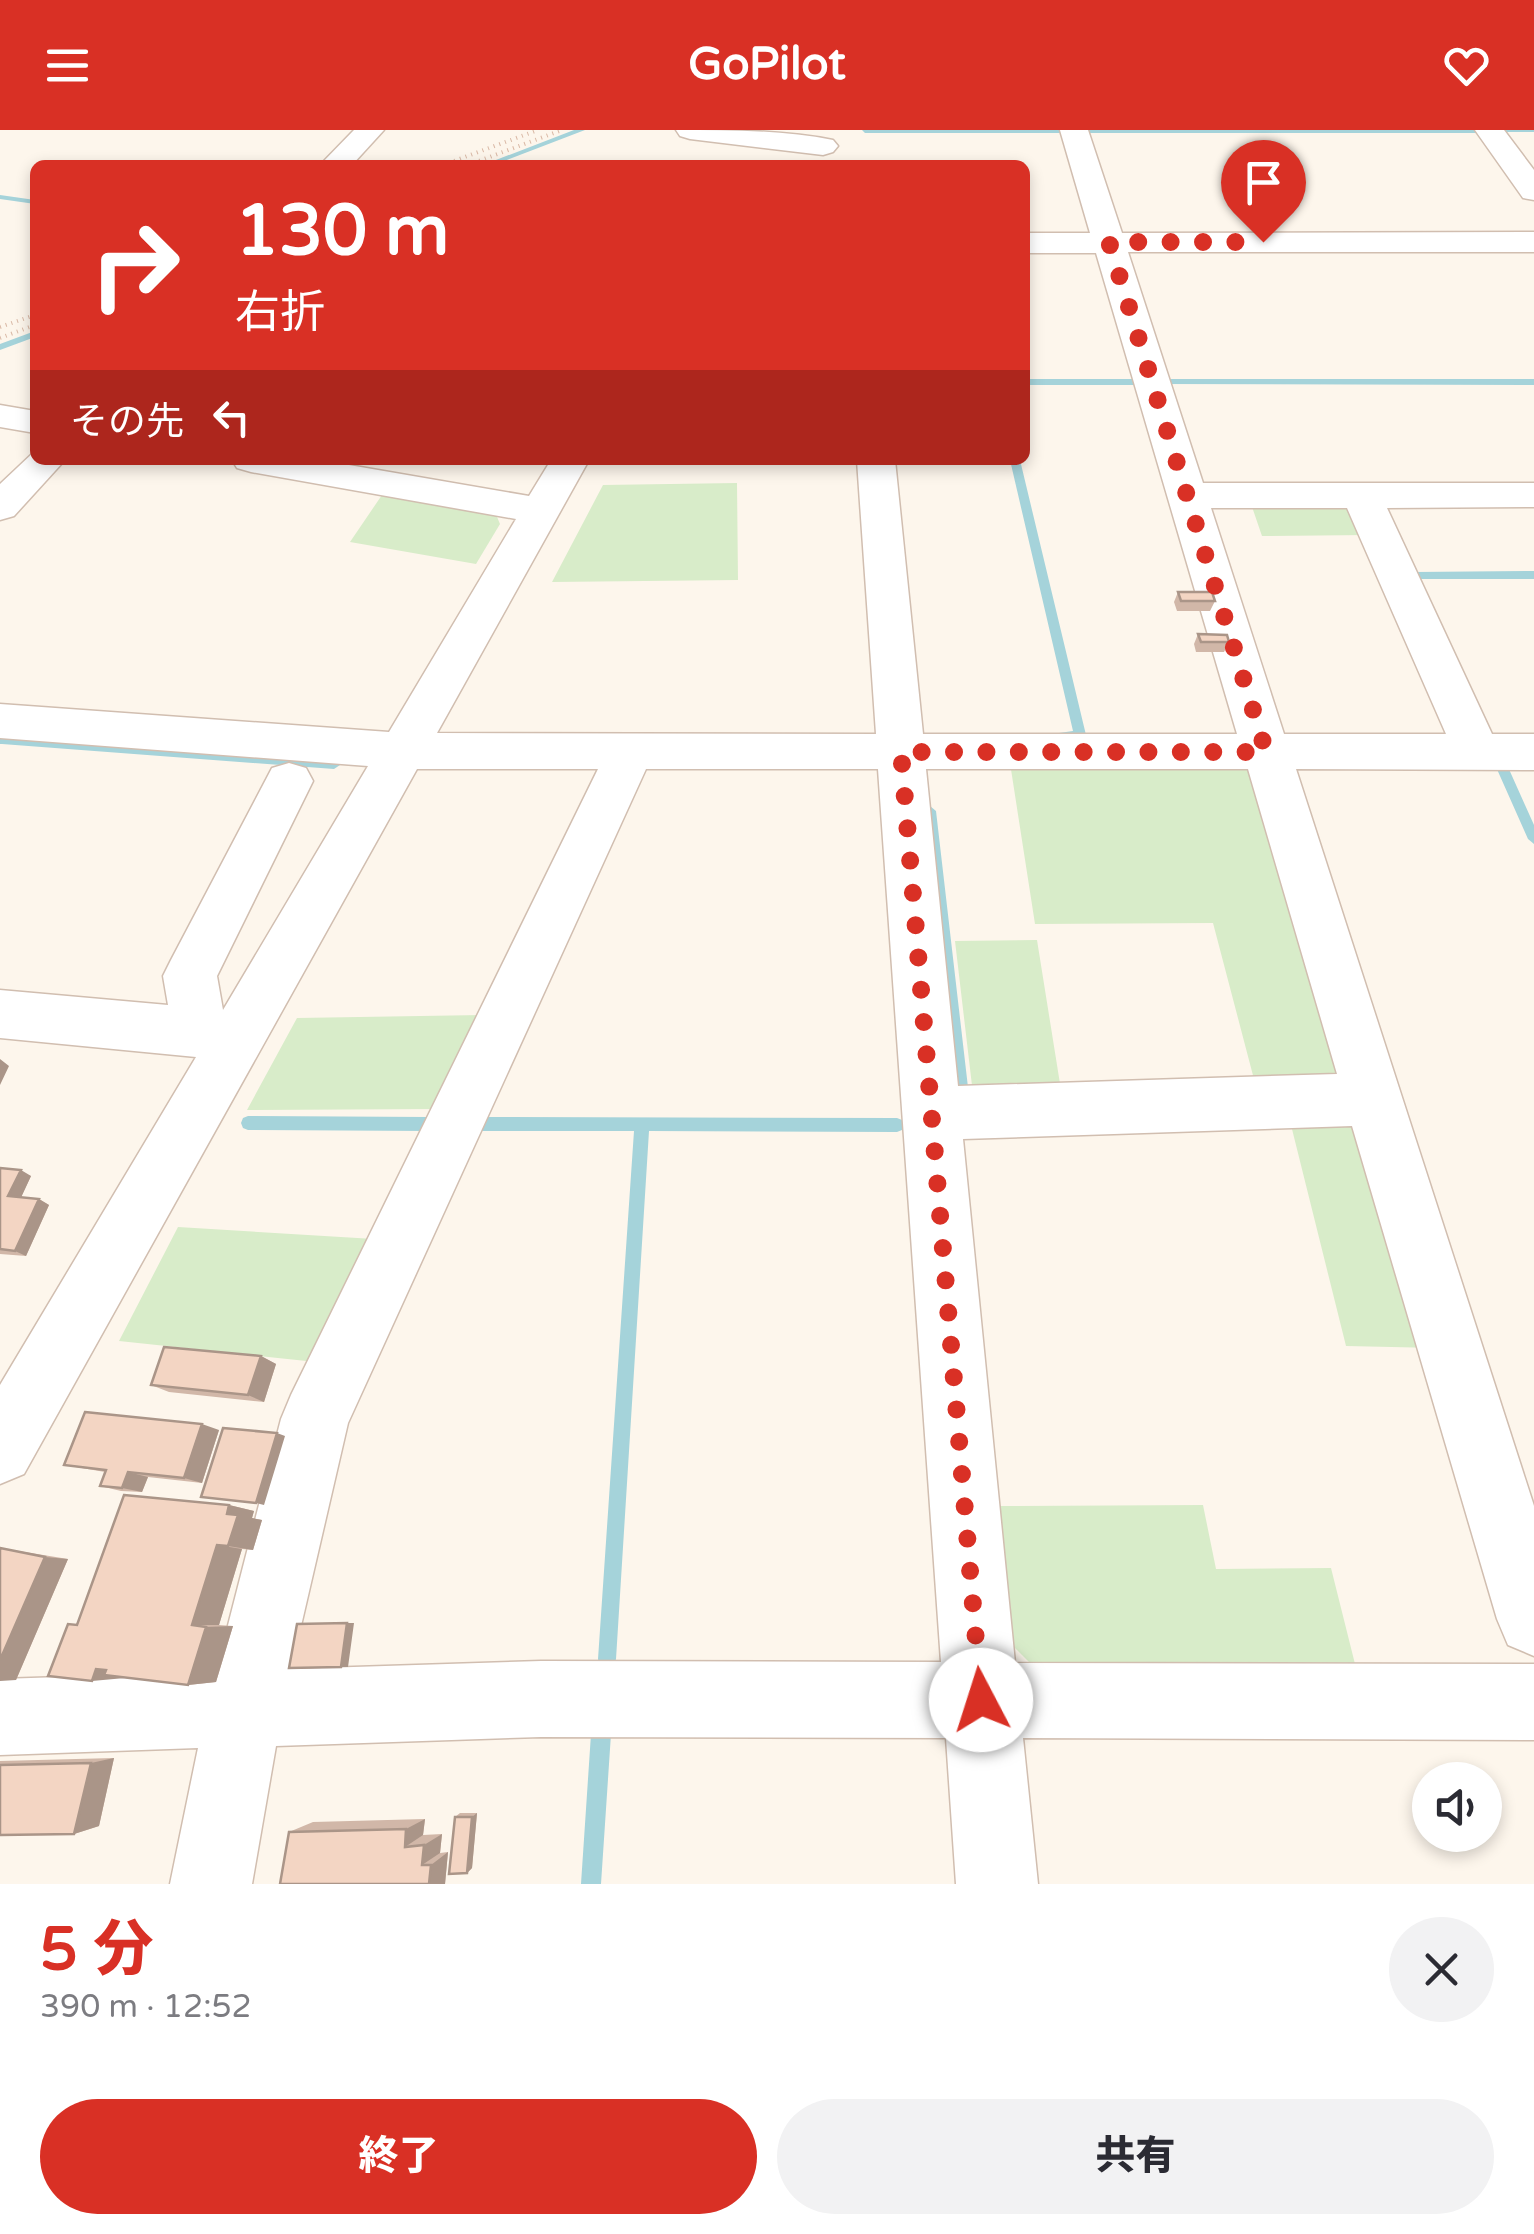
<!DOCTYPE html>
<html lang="ja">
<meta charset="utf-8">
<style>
body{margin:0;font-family:"Varela Round","Noto Sans JP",sans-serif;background:#f2f2f3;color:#2b2b33;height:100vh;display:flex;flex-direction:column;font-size:38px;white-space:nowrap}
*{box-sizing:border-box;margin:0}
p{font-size:32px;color:#7c7c81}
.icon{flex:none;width:55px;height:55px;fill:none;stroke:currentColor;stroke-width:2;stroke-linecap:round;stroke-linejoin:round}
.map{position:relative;height:1754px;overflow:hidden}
.panel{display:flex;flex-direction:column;background:#fff;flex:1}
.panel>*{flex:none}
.banner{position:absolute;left:30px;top:30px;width:1000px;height:305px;border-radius:15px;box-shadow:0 5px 15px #0003;background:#d93025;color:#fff;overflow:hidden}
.controls{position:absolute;left:1412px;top:1632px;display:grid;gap:20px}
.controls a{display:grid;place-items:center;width:90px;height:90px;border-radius:50%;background:#fff;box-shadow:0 5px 15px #0003;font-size:50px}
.pin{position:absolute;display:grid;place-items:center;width:85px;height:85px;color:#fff;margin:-102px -42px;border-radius:50% 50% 50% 0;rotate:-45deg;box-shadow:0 0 10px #0007}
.pin .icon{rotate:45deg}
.me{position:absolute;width:110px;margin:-55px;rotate:355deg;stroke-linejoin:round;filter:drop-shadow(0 0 8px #0008)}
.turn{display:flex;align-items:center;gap:35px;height:210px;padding:0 40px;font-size:45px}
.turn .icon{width:130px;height:130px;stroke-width:2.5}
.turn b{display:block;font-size:70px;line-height:85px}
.then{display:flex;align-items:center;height:95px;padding:0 40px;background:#0003;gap:20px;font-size:38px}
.round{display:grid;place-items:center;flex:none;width:105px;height:105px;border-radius:52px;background:#f2f2f3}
.head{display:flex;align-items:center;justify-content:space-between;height:170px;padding:0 40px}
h1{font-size:60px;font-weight:800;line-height:75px;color:#d93025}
.button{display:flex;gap:20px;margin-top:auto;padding:20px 40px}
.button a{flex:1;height:115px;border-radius:60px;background:#d93025;color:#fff;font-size:40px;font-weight:800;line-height:115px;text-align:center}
.button a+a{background:#f2f2f3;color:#2b2b33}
header{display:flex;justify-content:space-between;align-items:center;height:130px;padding:0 40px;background:#d93025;color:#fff;font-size:45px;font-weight:800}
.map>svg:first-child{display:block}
.green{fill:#d8ecc9}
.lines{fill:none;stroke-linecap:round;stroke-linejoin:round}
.stream{fill:#a5d3da;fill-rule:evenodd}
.minor-casing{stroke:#d1beb0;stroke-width:3}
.path{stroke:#d9b8a5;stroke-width:4;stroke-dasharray:1 5;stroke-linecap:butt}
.minor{fill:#fff;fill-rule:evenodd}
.wall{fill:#d1b7a8}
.shaded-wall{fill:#aa9588}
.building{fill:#f3d5c3;stroke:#aa9588;stroke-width:2.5}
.route{stroke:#d93025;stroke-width:18;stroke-dasharray:0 32.4}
</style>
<header><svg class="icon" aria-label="menu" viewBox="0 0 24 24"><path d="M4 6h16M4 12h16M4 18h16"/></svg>GoPilot<svg class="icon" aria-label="heart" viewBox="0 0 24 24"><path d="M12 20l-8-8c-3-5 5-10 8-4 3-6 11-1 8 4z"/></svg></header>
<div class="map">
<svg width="1534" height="1754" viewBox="0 0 1534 1754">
<rect width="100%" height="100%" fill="#fdf6ec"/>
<!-- green -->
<path class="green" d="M737,353L738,450L552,452L603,355Z
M384,362L495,382L500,394L476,434L350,412Z
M1250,371H1343L1368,405L1262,406Z
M1248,632L1348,951L1255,953L1213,793L1035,794L1010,633Z
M1037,810L1061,960L973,964L955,811Z
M482,885L438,979L247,980L297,888Z
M1352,981L1437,1218L1346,1216L1288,983Z
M178,1097L374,1109L316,1232L119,1211Z
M1203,1375L1216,1439L1331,1438L1355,1534L1035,1538L1009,1512L995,1376Z"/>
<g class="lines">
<!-- stream -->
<path class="stream" d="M574,0H585L494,35H483Z
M862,0H1070L1071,1L1067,3H865Z
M1080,0H1482L1483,1L1479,3H1083Z
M1496,0H1534V2H1500Z
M0,65L35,70V74L0,69Z
M35,201V207L0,220V214Z
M1025,249H1141L1146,252L1141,255H1025Z
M1163,249H1534V255L1160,254V250Z
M1010,330H1020L1086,605C1080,612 1063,613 1057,606L1059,603L1073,601Z
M1534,441V449H1421L1425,459L1420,463L1416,462L1409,446L1414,442Z
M0,606L334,631L340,635L334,639L2,614H0Z
M1502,632L1508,637L1534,695V714L1528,709L1496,637Z
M930,676L936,681L969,966L967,971L962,973L957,971L955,966L924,681Z
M248,986L429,987L434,989L436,994L434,999L429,1001L248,1000L243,998L241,993L243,988Z
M482,987L897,988L902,990L904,995L902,1000L897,1002L649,1001L616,1529L614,1536L607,1538L600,1536L598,1529L634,1001H482L477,999L475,994L477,989Z
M601,1594L608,1597L611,1604L601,1754H581L591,1604L594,1597Z"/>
<!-- minor casing -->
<g class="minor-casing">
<path id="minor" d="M354,0H384L352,35H320Z
M676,0C728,0 782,0 833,10L838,16L833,22L823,25L690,9L680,6Z
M1060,0H1088L1122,103L1534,102V122H1128L1203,353H1534V377L1387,378L1492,604H1534V640L1296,639L1534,1376V1526L1508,1515L1497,1489L1352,996L963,1009L1015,1533L1534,1534V1610L1023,1608L1038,1754H956L946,1608L541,1607L276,1616L252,1754H170L198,1618L0,1625V1549L216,1542L281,1289L291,1265L598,639H417L24,1344L0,1354V1255L196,927L0,908V860L168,875L163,846L171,830L272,638L289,633L306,638L313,651L217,846L223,880L368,636L0,608V574L389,602L516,389L251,342L237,338L232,330H320L529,366L551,330H589L437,603L876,604L857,330H895L923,604H1237L1096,123H1025V103H1090ZM1211,378H1347L1446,604H1284ZM646,639H878L941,1532L541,1531L291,1539L348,1293ZM926,639H1248L1337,944L958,956Z
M1475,0H1504L1534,40V70L1523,68Z
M0,275L35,281V303L0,297Z
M35,321V330H65L14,386L0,390V354Z"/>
</g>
<!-- path -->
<path class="path" d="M443,35L538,0
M468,35L562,0
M0,197L35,185
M0,208L35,195"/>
<!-- minor -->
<use href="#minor" class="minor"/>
</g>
<!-- wall -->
<path class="wall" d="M1178,462L1215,471L1210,481H1177L1174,472Z
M1198,504L1229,512L1224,522H1196L1194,514Z
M0,1038L31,1046L21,1067L39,1069L49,1075L26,1126L0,1124Z
M261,1226L276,1234L264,1272L169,1262L151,1255Z
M219,1300L202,1353L148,1347L142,1362L121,1361L100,1356L105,1342L64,1335Z
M229,1375L254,1381L252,1388L262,1390L253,1420L242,1419L219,1495L233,1496L216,1552L188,1555L125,1548L68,1494H78Z
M0,1418L68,1429L16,1550Z
M114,1628L99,1696L74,1704L0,1705V1631Z
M460,1683H477L472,1738L467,1743L455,1687Z
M425,1689L423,1705L442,1704L440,1723L448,1722L445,1754L289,1702L313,1692Z"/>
<!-- shaded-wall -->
<path class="shaded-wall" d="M0,929L9,936L0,955Z
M21,1040L31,1046L19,1072L8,1066Z
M39,1069L49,1075L26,1126L15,1121Z
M261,1226L276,1234L264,1272L248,1265Z
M202,1294L219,1300L202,1353L184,1348Z
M277,1303L285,1306L264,1375L256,1373Z
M128,1342L148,1347L142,1362L122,1358Z
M229,1375L254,1381L252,1388L262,1390L253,1420L228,1416L227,1384Z
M217,1415L242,1419L219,1495H192Z
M45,1427L68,1429L16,1550L0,1551V1530Z
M347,1493H354L348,1537H341Z
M233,1496L216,1552L188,1555L206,1497Z
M129,1537L125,1548L92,1551L96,1539Z
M114,1628L99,1696L74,1704L91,1633Z
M477,1683L472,1738L467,1743L472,1687Z
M425,1689L423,1705L405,1717L406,1699Z
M442,1704L440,1723L422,1735L424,1715Z
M448,1722L445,1754H429L431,1735Z"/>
<!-- building -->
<path class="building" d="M1178,462H1212L1215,471H1181Z
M1198,504L1227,505L1229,512H1201Z
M0,1038L21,1040L8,1066L39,1069L15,1121L0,1119Z
M164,1217L261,1226L248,1265L151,1255Z
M85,1282L202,1294L184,1348L128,1342L122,1358L100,1356L106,1340L64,1335Z
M223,1298L277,1303L256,1373L201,1367Z
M124,1365L229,1375L227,1384L238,1385L228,1416L217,1415L192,1495L206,1497L188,1555L104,1545L106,1540L96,1539L92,1551L48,1546L68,1494L77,1495Z
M0,1418L45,1427L0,1530Z
M347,1493L341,1537L289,1538L297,1494Z
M91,1633L74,1704L0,1705V1635Z
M455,1687H472L467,1743L449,1744Z
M406,1699L405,1717L424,1715L422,1735H431L429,1754H280L289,1702Z"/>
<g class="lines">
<!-- route -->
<path class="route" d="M981,1570L901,622H1266L1109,112H1263"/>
</g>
</svg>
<div class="controls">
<a><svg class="icon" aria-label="sound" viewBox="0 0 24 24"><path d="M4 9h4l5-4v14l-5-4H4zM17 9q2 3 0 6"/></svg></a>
</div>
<div class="pin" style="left:1263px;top:112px;background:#d93025"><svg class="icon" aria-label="arrive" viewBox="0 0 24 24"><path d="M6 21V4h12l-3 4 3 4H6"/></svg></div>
<svg class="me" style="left:981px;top:1570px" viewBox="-20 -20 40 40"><circle r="19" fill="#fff"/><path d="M0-13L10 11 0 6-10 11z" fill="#d93025"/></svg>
<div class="banner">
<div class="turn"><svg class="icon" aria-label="right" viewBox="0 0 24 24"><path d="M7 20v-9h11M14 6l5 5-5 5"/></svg><div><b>130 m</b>右折</div></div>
<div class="then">その先<svg class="icon" aria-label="left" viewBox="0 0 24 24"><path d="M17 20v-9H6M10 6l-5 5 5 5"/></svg></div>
</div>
</div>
<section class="panel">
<div class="head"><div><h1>5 分</h1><p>390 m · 12:52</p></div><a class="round"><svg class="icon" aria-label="close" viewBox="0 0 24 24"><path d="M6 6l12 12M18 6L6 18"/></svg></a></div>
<div class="button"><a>終了</a><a>共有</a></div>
</section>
